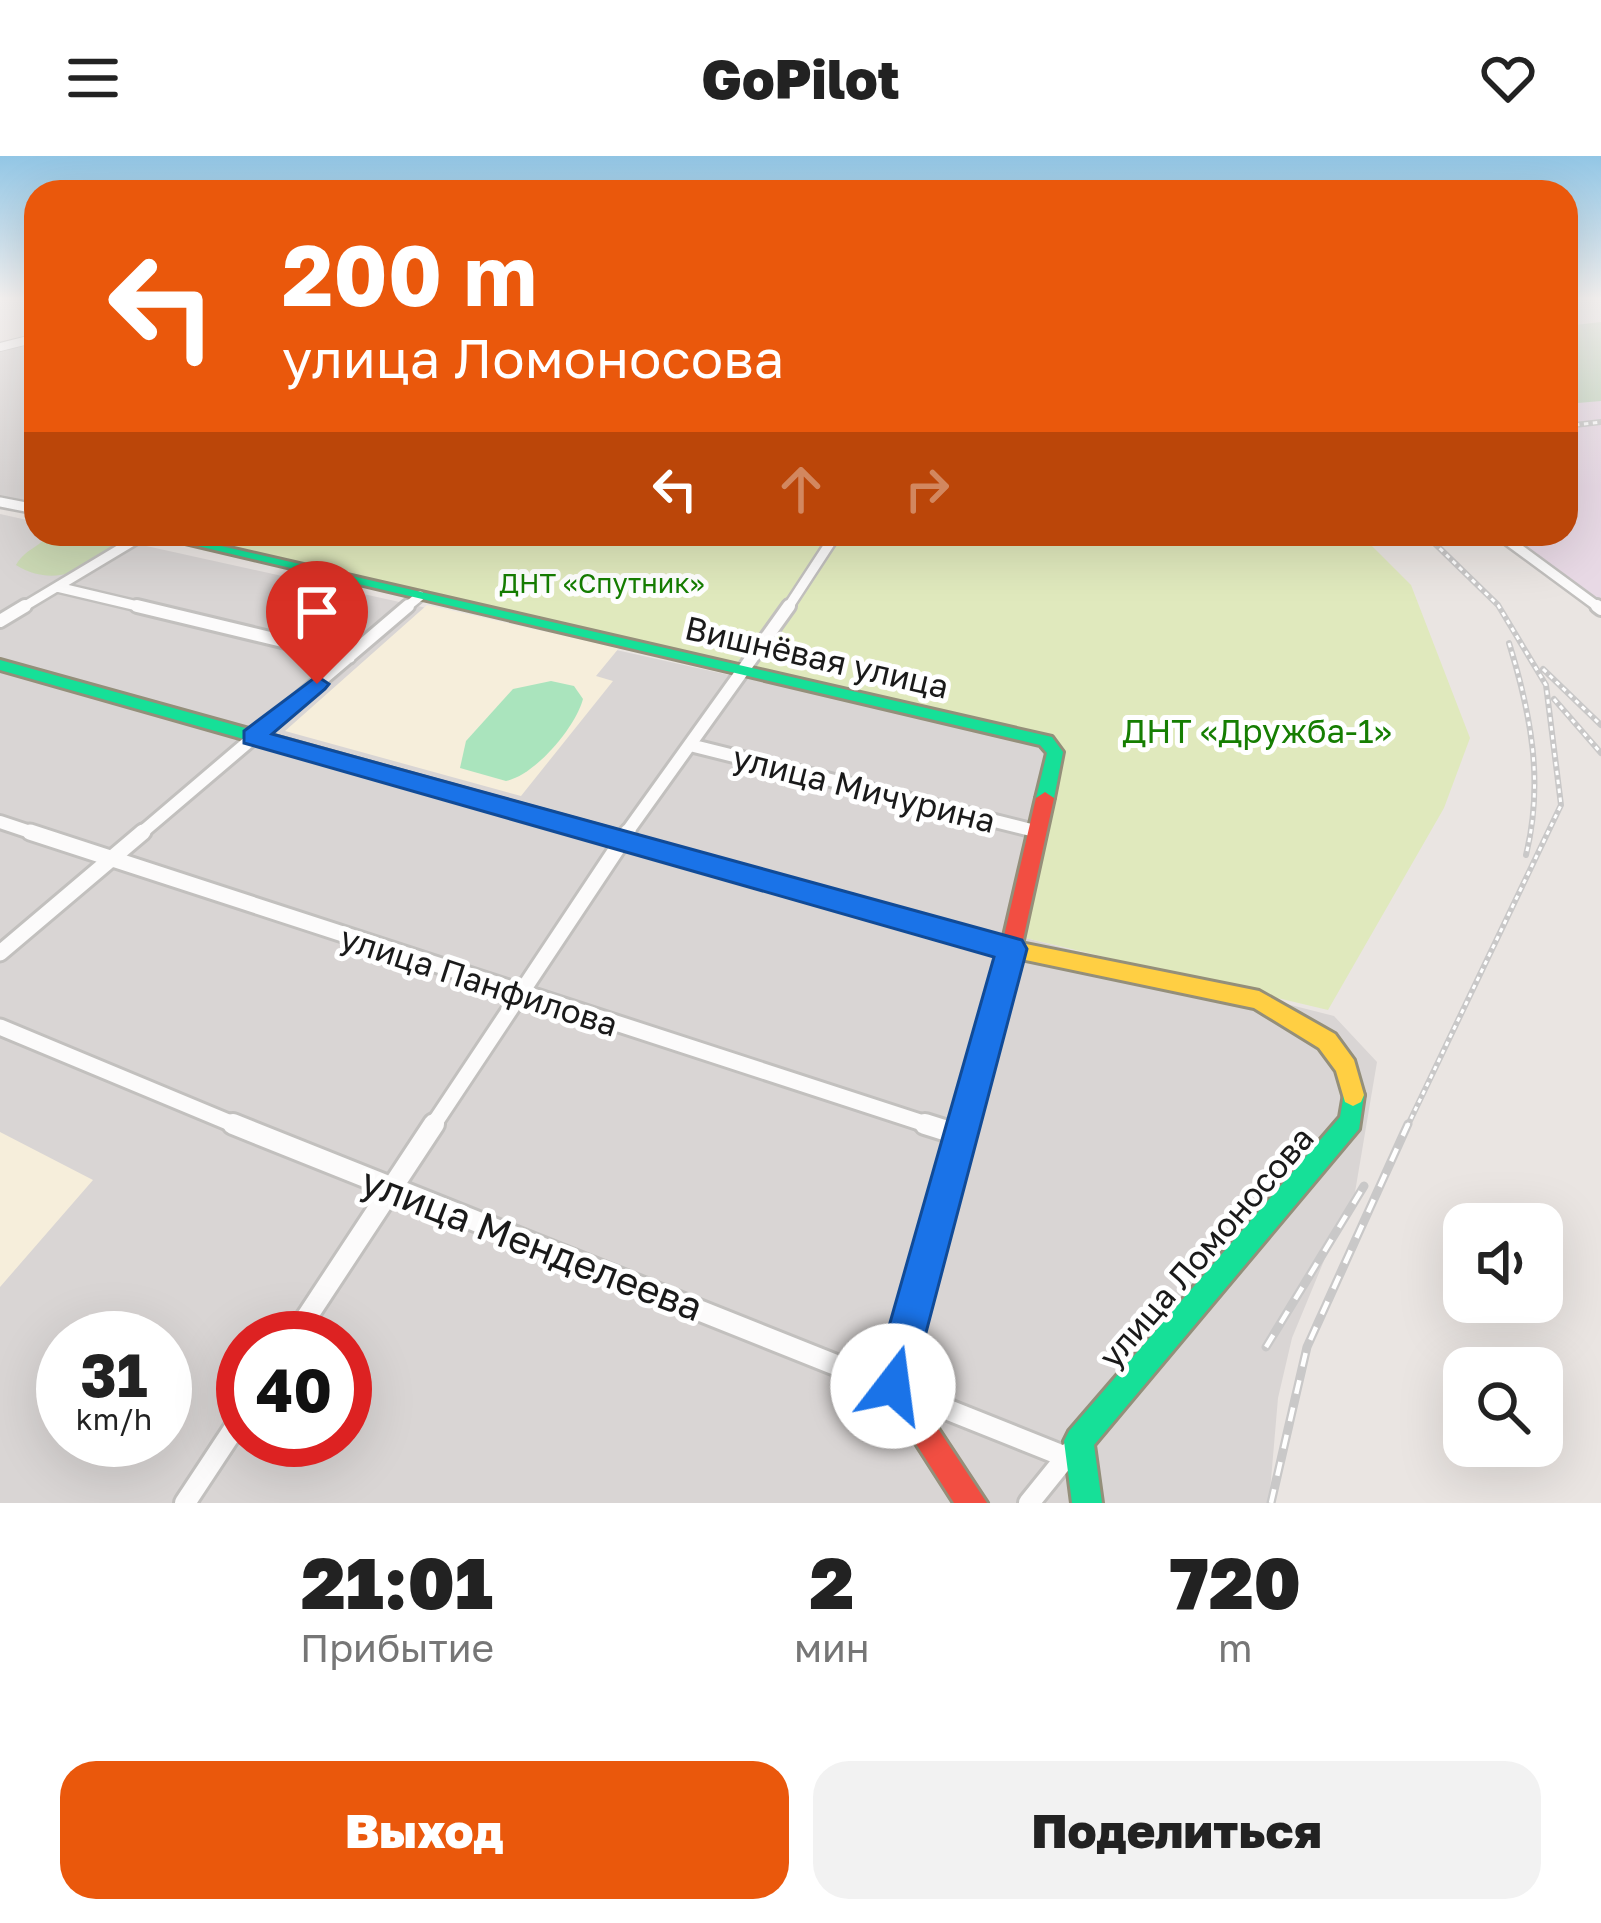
<!DOCTYPE html>
<html lang="ru">
<meta charset="utf-8">
<style>
body{margin:0;font-family:"Golos Text",sans-serif;background:#f2f2f2;color:#222;height:100vh;display:flex;flex-direction:column;font-size:45px;white-space:nowrap}
*{box-sizing:border-box;margin:0}
p{font-size:39px;color:#767676}
.icon{flex:none;width:66px;height:66px;fill:none;stroke:currentColor;stroke-width:2;stroke-linecap:round;stroke-linejoin:round}
.map{position:relative;height:1347px;overflow:hidden}
.details{display:flex;flex-direction:column;background:#fff;flex:1}
.details>*{flex:none}
.guide{position:absolute;left:24px;top:24px;width:1554px;height:366px;border-radius:36px;box-shadow:0 12px 48px #0002;background:#ea580c;color:#fff;overflow:hidden}
.tools{position:absolute;left:1443px;top:1047px;display:grid;gap:24px}
.tools a{display:grid;place-items:center;width:120px;height:120px;border-radius:24px;background:#fff;box-shadow:0 12px 48px #0002;font-size:60px}
.speed{position:absolute;left:36px;top:1155px;display:flex;gap:24px;font-size:60px;font-weight:700;text-align:center}
.speed>*{display:grid;place-content:center;width:156px;height:156px;border-radius:50%;background:#fff;box-shadow:0 12px 48px #0002;line-height:1}
.speed small{font-size:30px;font-weight:400}
.speed .limit{border:18px solid #d22;background:#fff;color:#111}
.pin{position:absolute;display:grid;place-items:center;width:102px;height:102px;color:#fff;margin:-123px -51px;border-radius:50% 50% 50% 0;rotate:-45deg;box-shadow:0 0 12px #0007}
.pin .icon{rotate:45deg}
.me{position:absolute;width:132px;margin:-66px;rotate:15deg;stroke-linejoin:round;filter:drop-shadow(0 0 9px #0008)}
.turn{display:flex;align-items:center;gap:42px;height:252px;padding:0 60px;font-size:54px}
.turn .icon{width:156px;height:156px;stroke-width:2.5}
.turn b{display:block;font-size:84px;line-height:102px}
.lanes{display:flex;align-items:center;height:114px;padding:0 60px;background:#0003;justify-content:center;gap:60px;direction:ltr}
.lanes .off{opacity:.35}
.eta{display:flex;justify-content:space-evenly;align-items:center;height:204px;text-align:center}
.eta b{font-size:72px;font-weight:800;line-height:84px}
.action{display:flex;gap:24px;margin-top:auto;padding:24px 60px}
.action a{flex:1;height:138px;border-radius:36px;background:#ea580c;color:#fff;font-size:48px;font-weight:800;line-height:138px;text-align:center}
.action a+a{background:#f2f2f2;color:#222}
header{display:flex;justify-content:space-between;align-items:center;height:156px;padding:0 60px;background:#fff;font-size:54px;font-weight:800}
.map>svg:first-child{display:block}
.residential{fill:#d9d5d4;fill-rule:evenodd}
.industrial{fill:#e8d9e5}
.education{fill:#f6eedb}
.grass{fill:#e0e9bd}
.forest{fill:#cbd9b4}
.cemetery{fill:#c2d5bd}
.pitch{fill:#aae4bd}
.lines{fill:none;stroke-linecap:round;stroke-linejoin:round}
.street-far4-casing{stroke:#c2c0be;stroke-width:10}
.street-far3-casing{stroke:#c2c0be;stroke-width:14}
.street-far2-casing{stroke:#c2c0be;stroke-width:18}
.street-far1-casing{stroke:#c2c0be;stroke-width:21}
.street-casing{stroke:#c2c0be;stroke-width:26}
.fast-casing{stroke:#948f7a;stroke-width:6}
.slow-casing{stroke:#948f7a;stroke-width:6}
.jam-casing{stroke:#948f7a;stroke-width:6}
.street-far4{stroke:#fcfbfb;stroke-width:8}
.street-far3{stroke:#fcfbfb;stroke-width:9}
.street-far2{stroke:#fcfbfb;stroke-width:12}
.street-far1{stroke:#fcfbfb;stroke-width:15}
.street{stroke:#fcfbfb;stroke-width:20}
.fast{fill:#16e098;fill-rule:evenodd}
.slow{fill:#ffcf43;fill-rule:evenodd}
.jam{fill:#f24e42;fill-rule:evenodd}
.rail-far1-casing{stroke:#c9c8c8;stroke-width:6}
.rail-casing{stroke:#c9c8c8;stroke-width:9}
.rail-far1{stroke:#fff;stroke-width:3;stroke-dasharray:4.5;stroke-linecap:butt}
.rail{stroke:#fff;stroke-width:4.5;stroke-dasharray:14;stroke-linecap:butt}
.route{fill:#1a73e8;stroke:#114b97;stroke-width:3}
.labels{text-anchor:middle;stroke-width:10;stroke-linejoin:round;paint-order:stroke}
.far-park-label{font-size:27px;fill:#167e02;stroke:#fff}
.street-label{font-size:33px;fill:#1a1a1a;stroke:#fff}
.park-label{font-size:33px;fill:#167e02;stroke:#fff}
.near-street-label{font-size:39px;fill:#1a1a1a;stroke:#fff}
</style>
<header><svg class="icon" aria-label="menu" viewBox="0 0 24 24"><path d="M4 6h16M4 12h16M4 18h16"/></svg>GoPilot<svg class="icon" aria-label="heart" viewBox="0 0 24 24"><path d="M12 20l-8-8c-3-5 5-10 8-4 3-6 11-1 8 4z"/></svg></header>
<div class="map">
<svg width="1601" height="1347" viewBox="0 0 1601 1347">
<rect width="100%" height="100%" fill="#eae5e2"/>
<!-- residential -->
<path class="residential" d="M36,182V353L0,346V191Z
M0,358L36,366V378H92L729,519L283,1182H243V1242L172,1347H0ZM63,1182H165V1284H63Z
M745,515L1046,585L1053,603L1021,781L1334,860L1377,906L1353,1048L1335,1078L1292,1182L1278,1242L1269,1347H185L243,1259V1284H345V1182H293L621,685Z"/>
<!-- industrial -->
<path class="industrial" d="M1601,244V450L1503,378H1566V248Z"/>
<!-- education -->
<path class="education" d="M427,449L619,492L596,520L613,525L521,640L285,575Z
M0,976L93,1024L0,1131Z"/>
<!-- grass -->
<path class="grass" d="M155,378H1366L1379,386L1372,390L1411,429L1470,582L1444,652L1328,854L1021,781L1063,600L1059,589L1042,580Z"/>
<!-- forest -->
<path class="forest" d="M49,378H135L134,384C94,406 60,436 16,409C25,393 39,392 49,378Z"/>
<!-- cemetery -->
<path class="cemetery" d="M1601,166V245L1566,248V170Z"/>
<!-- pitch -->
<path class="pitch" d="M551,525L574,530L583,543C575,572 535,619 506,625L460,612L466,585L513,533Z"/>
<g class="lines">
<!-- street-far4 casing -->
<g class="street-far4-casing">
<path id="street-far4" d="M0,191L36,182"/>
</g>
<!-- street-far3 casing -->
<g class="street-far3-casing">
<path id="street-far3" d="M0,346L36,353
M1499,378L1601,453
M57,431L150,453
M20,453L145,378
M404,453L420,440
M787,453L836,378"/>
</g>
<!-- street-far2 casing -->
<g class="street-far2-casing">
<path id="street-far2" d="M137,450L349,501
M1597,450L1601,453
M0,465L25,450
M690,589L1039,676
M0,666L39,679
M139,679L408,450
M625,679L789,450"/>
</g>
<!-- street-far1 casing -->
<g class="street-far1-casing">
<path id="street-far1" d="M30,676L935,971
M0,797L143,676
M0,871L240,971
M432,971L628,676"/>
</g>
<!-- street casing -->
<g class="street-casing">
<path id="street" d="M233,968L1066,1301
M925,968L960,979
M293,1182L434,968
M185,1347L243,1259
M1029,1347L1071,1295"/>
</g>
<!-- fast casing -->
<g class="fast-casing">
<path id="fast" d="M147,378H169L1052,581L1063,596L1054,642L1045,648L1036,642L1047,597L1040,589Z
M0,504L610,673L619,680L610,687L0,514Z
M1353,928L1361,932L1364,939L1359,973L1094,1289L1102,1347H1072L1064,1285L1069,1275L1340,961L1345,932Z"/>
</g>
<!-- slow casing -->
<g class="slow-casing">
<path id="slow" d="M610,673L1011,785L1259,835L1335,878L1354,904L1364,939L1361,946L1353,950L1345,946L1336,915L1319,892L1254,852L1011,801L604,685L601,680Z"/>
</g>
<!-- jam casing -->
<g class="jam-casing">
<path id="jam" d="M1045,636L1054,642L1021,793L908,1227L987,1347H954L879,1230L1001,793L1036,642Z"/>
</g>
<!-- street-far4 -->
<use href="#street-far4" class="street-far4"/>
<!-- street-far3 -->
<use href="#street-far3" class="street-far3"/>
<!-- street-far2 -->
<use href="#street-far2" class="street-far2"/>
<!-- street-far1 -->
<use href="#street-far1" class="street-far1"/>
<!-- street -->
<use href="#street" class="street"/>
<!-- fast -->
<use href="#fast" class="fast"/>
<!-- slow -->
<use href="#slow" class="slow"/>
<!-- jam -->
<use href="#jam" class="jam"/>
<!-- rail-far1 casing -->
<g class="rail-far1-casing">
<path id="rail-far1" d="M1566,270L1601,266
M1509,487C1531,558 1544,626 1526,699
M1543,513L1601,569
M1554,543L1601,597
M1407,971L1561,649L1546,529L1498,449L1425,378"/>
</g>
<!-- rail casing -->
<g class="rail-casing">
<path id="rail" d="M1266,1191L1364,1030
M1271,1347L1307,1191L1408,968"/>
</g>
<!-- rail-far1 -->
<use href="#rail-far1" class="rail-far1"/>
<!-- rail -->
<use href="#rail" class="rail"/>
</g>
<!-- sky -->
<linearGradient id="sky" x2="0" y2="1"><stop stop-color="#92c6e5"/><stop offset="0.43" stop-color="#f6f3f2"/><stop offset="1" stop-color="#f6f3f2" stop-opacity="0"/></linearGradient>
<rect width="1601" height="331" fill="url(#sky)"/>
<!-- route -->
<path class="route" d="M317,520L329,528L325,533L272,578L1022,784L1027,793L908,1245L893,1251L878,1245L872,1230L994,801L244,587V575Z"/>
<g class="labels">
<!-- far-park labels -->
<g class="far-park-label">
<text x="602" y="437">ДНТ «Спутник»</text>
</g>
<!-- street labels -->
<g class="street-label">
<text transform="translate(817 501) rotate(13)" y="12">Вишнёвая улица</text>
<text transform="translate(864 633) rotate(14)" y="12">улица Мичурина</text>
<text transform="translate(479 825) rotate(18)" y="12">улица Панфилова</text>
<text transform="translate(1206 1091) rotate(-49)" y="12">улица Ломоносова</text>
</g>
<!-- park labels -->
<g class="park-label">
<text x="1257" y="587">ДНТ «Дружба-1»</text>
</g>
<!-- near-street labels -->
<g class="near-street-label">
<text transform="translate(532 1088) rotate(21)" y="14">улица Менделеева</text>
</g>
</g>
</svg>
<div class="tools">
<a><svg class="icon" aria-label="sound" viewBox="0 0 24 24"><path d="M4 9h4l5-4v14l-5-4H4zM17 9q2 3 0 6"/></svg></a>
<a><svg class="icon" aria-label="search" viewBox="0 0 24 24"><circle cx="10" cy="10" r="6"/><path d="M15 15l6 6"/></svg></a>
</div>
<div class="speed"><div>31<small>km/h</small></div><div class="limit">40</div></div>
<div class="pin" style="left:317px;top:528px;background:#d93025"><svg class="icon" aria-label="arrive" viewBox="0 0 24 24"><path d="M6 21V4h12l-3 4 3 4H6"/></svg></div>
<svg class="me" style="left:893px;top:1230px" viewBox="-20 -20 40 40"><circle r="19" fill="#fff"/><path d="M0-13L10 11 0 6-10 11z" fill="#1a73e8"/></svg>
<div class="guide">
<div class="turn"><svg class="icon" aria-label="left" viewBox="0 0 24 24"><path d="M17 20v-9H6M10 6l-5 5 5 5"/></svg><div><b>200 m</b>улица Ломоносова</div></div>
<div class="lanes"><svg class="icon" aria-label="left" viewBox="0 0 24 24"><path d="M17 20v-9H6M10 6l-5 5 5 5"/></svg><svg class="icon off" aria-label="ahead" viewBox="0 0 24 24"><path d="M12 20V5M6 11l6-6 6 6"/></svg><svg class="icon off" aria-label="right" viewBox="0 0 24 24"><path d="M7 20v-9h11M14 6l5 5-5 5"/></svg></div>
</div>
</div>
<section class="details">
<div class="eta">
<div><b>21:01</b><p>Прибытие</p></div>
<div><b>2</b><p>мин</p></div>
<div><b>720</b><p>m</p></div>
</div>
<div class="action"><a>Выход</a><a>Поделиться</a></div>
</section>
